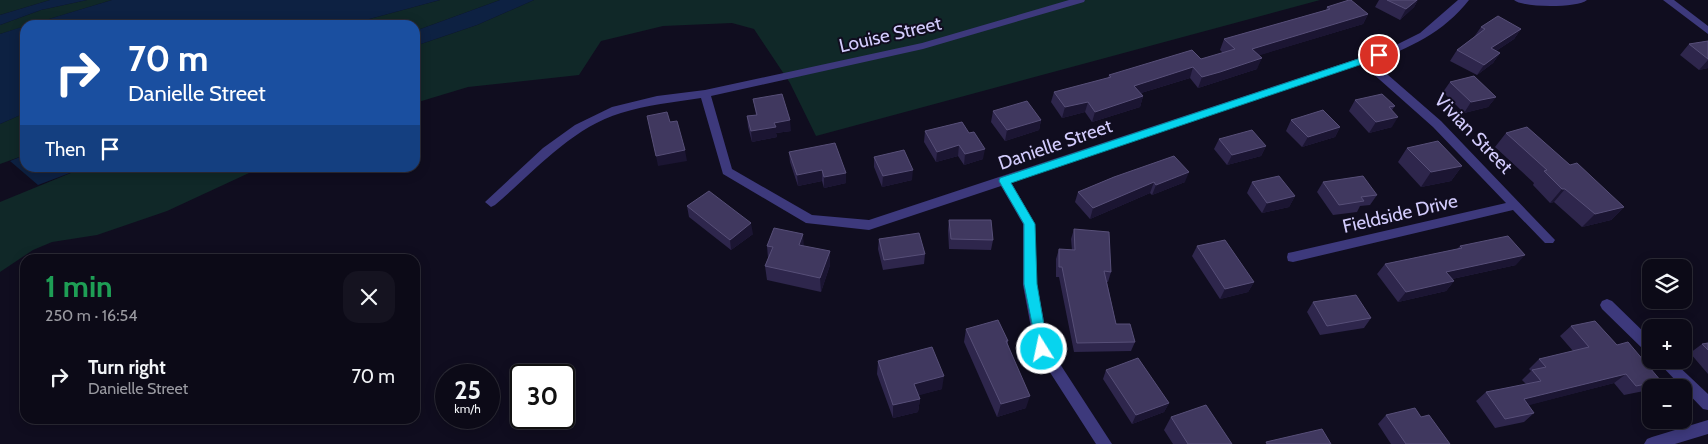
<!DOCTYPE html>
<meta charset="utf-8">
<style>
body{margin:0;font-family:Cabin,sans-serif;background:#151320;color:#f1f3f6;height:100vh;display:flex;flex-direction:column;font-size:19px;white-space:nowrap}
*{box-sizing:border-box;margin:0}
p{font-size:16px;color:#9a9aa1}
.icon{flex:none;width:28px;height:28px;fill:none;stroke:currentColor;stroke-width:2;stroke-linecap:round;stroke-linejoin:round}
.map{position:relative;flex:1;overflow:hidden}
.side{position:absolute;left:20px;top:254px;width:400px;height:170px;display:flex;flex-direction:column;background:#0c0a17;border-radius:15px;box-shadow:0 2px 12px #0003,0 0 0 1px #2c2b36}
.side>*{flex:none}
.guide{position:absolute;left:20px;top:20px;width:400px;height:152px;border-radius:15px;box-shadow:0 2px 12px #0003,0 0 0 1px #2c2b36;background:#1a4fa0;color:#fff;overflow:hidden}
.tools{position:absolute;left:1642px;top:259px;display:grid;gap:10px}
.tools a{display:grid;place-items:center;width:50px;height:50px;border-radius:10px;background:#0c0a17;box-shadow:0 2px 12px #0003,0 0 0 1px #2c2b36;font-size:25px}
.speed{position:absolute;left:435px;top:364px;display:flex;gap:10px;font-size:25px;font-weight:700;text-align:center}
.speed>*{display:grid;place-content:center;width:65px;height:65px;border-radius:50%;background:#0c0a17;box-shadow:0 2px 12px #0003,0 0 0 1px #2c2b36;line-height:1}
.speed small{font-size:12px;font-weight:400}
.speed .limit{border:2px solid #111;border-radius:8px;background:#fff;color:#111}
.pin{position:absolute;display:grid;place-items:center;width:42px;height:42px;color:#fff;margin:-21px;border:2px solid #fff;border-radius:50%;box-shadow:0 1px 5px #0007}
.me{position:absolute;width:55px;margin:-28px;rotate:350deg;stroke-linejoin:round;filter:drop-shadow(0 0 4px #0008)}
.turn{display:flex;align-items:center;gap:18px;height:105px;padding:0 25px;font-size:22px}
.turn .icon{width:65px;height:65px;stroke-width:2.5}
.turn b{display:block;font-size:35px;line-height:42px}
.then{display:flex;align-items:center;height:48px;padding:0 25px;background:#0003;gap:10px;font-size:19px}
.round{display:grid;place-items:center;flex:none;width:52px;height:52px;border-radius:15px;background:#151320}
.overview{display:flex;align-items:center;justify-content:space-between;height:85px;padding:0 25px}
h1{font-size:30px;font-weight:700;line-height:38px;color:#1e9e55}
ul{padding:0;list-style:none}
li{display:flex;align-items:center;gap:15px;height:75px;padding:0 25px}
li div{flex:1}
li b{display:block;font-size:19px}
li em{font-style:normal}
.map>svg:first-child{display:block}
.green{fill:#102828}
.water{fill:#0d2142}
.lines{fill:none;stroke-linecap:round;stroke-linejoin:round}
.minor{fill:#3d397c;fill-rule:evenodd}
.wall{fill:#2e264c}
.shaded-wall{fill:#1b1532}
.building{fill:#40385f;stroke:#574f78}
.route{fill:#07d4ee;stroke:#058a9b}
.labels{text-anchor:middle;stroke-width:4;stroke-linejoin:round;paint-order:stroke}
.street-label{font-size:19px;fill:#d3ccfd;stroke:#100d1f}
</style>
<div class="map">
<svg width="1708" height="444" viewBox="0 0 1708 444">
<rect width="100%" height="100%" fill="#100d1f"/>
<!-- green -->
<path class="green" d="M0,0H50L0,15Z
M87,0H112L0,34V25L41,10Z
M440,0H500L415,31V25H347Z
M534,0H1320L816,136L790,83L754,29L732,23L663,26L601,41L579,75L468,87L415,103V46L477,25Z
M25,113V155L0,164V124Z
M83,168H260L167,211L97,235L52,242L33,250L0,272V202Z"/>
<!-- water -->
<path class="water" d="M50,0H87L41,10L0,25V15Z
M112,0H440L347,25H29Z
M500,0H534L477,25L415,46V31Z
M25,26V113L0,124V34Z
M25,155V168H83L38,185L10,161Z"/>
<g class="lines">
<!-- minor -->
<path class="minor" d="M1069,0H1085L1084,2L923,49L711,96L732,169L812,215L869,220L1390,48L1420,33L1458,0H1469C1444,32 1409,49 1372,61L1441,121L1555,240L1553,243H1545L1513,210L1293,262L1288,261L1287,257L1288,253L1293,252L1506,203L1433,127L1362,64L1011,182L1035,224L1037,285L1049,347L1112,444H1096L1035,349L1023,285V224L1001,186L869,230L806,223L723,174L701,98C674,102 647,105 621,113C571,128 534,172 495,205L491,207L485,202L543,148L575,125L612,107L657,96L705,90L922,43Z
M1514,0H1587C1578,8 1523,8 1514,0Z
M1663,0H1674L1708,26V34Z
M1607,299L1612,301L1651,339V354L1646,352L1602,309L1600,305L1602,301Z
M1656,360H1672L1708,394V410L1703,409Z
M1708,420V434L1675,444H1644L1647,439L1652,437Z"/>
</g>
<!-- wall -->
<path class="wall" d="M1379,0H1418L1414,7L1400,20L1375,7Z
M1327,7L1368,14L1363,24L1259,55L1257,69L1198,88L1190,78L1141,93L1143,96L1140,107L1092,122L1085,112L1062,118L1051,102L1054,92L1108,78L1109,75L1201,59L1223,53L1220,50L1224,39L1326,10Z
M1481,27L1521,29L1514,39L1496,51L1500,53L1493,63L1477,75L1450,61L1457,50L1474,37Z
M1708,41V68L1699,70L1680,55L1689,44Z
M1450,82L1496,97L1488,107L1464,113L1443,92Z
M753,99L791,131L776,133L777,137L752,142L748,127L747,116L756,115Z
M1355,100L1395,106L1392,110V127L1369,133L1349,111Z
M993,111L1041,120L1039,130L1005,141L991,122Z
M1291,120L1340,127L1335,137L1302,147L1286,131Z
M962,122L983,159L964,165L958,156L936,162L924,142L925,131Z
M1506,133L1570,165L1624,207L1611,220L1582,227L1554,202L1550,203L1533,185L1534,183L1495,147Z
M1219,139L1266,146L1261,156L1227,165L1214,149Z
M1407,148L1462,166L1451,181L1421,187L1398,162Z
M789,152L846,183L824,188L822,181L798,186L790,162Z
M874,157L912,180L882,187L874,167Z
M1114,177L1185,182L1152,195L1150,193L1090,219L1075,202L1078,192Z
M1252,182L1295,196L1289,207L1262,213L1247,193Z
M1323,182L1377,195L1370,205L1360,206L1357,212L1333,215L1317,192Z
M687,206L753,234L731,250L689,217Z
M949,220L993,240L991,250L949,249L948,230Z
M1074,229L1111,272L1108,282H1107L1116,324L1135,342L1131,351L1074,352L1059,277H1056V259L1059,249L1072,250L1071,239Z
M879,239L925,254L924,264L883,270L878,249Z
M767,246H803L830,265L821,292L767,280L765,266L768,258Z
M1197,246L1254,282L1248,292L1220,299L1192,256Z
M1460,246L1516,265L1452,279L1454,281L1446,291L1398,302L1377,274L1385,264L1457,249Z
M1313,302L1371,318L1364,328L1320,335L1307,312Z
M1571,326L1617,345L1661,381L1653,388H1651V389L1649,390L1624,395L1614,383L1528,405L1534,413L1524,422L1495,428L1476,401L1486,392L1526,384L1522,380L1531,371L1529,369L1539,359L1573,351L1560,336Z
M966,329L1008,341V344L1026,408L997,417L964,342Z
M1708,343V374L1690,353L1702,344Z
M878,361L942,389L918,395L920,399L918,412L893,418L877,374Z
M1106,370L1169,403L1164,412L1132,424L1103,379Z
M1386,415L1421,417L1450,444H1391L1378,424Z
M1171,417L1232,444H1173L1164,430Z"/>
<!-- shaded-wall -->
<path class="shaded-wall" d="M1417,0H1418L1414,7L1400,20L1406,9Z
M1368,14L1363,24L1247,59L1252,49Z
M1521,29L1514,39L1484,59L1491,48Z
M1500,53L1493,63L1477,75L1484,65Z
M1262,58L1257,69L1198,88L1202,77Z
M1708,60V68L1699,70Z
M1193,67L1190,78L1131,96L1134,86Z
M1143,96L1140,107L1092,122L1095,112Z
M1496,97L1488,107L1464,113L1471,102Z
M1088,102L1085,112L1062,118L1065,107Z
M1398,117L1392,127L1369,133L1376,122Z
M790,120L791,131L776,133L777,137L752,142L751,131L774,123Z
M1041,120L1039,130L1005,141L1007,130Z
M1340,127L1335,137L1302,147L1308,137Z
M959,145L958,156L936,162L937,152Z
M1266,146L1261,156L1227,165L1232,155Z
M985,149L983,159L964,165L965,154Z
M685,150L687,161L658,166L656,156Z
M1462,166L1451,181L1421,187L1431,172Z
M822,170V181L798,186L797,175Z
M913,170L912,180L882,187L883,176Z
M1189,172L1185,182L1152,195L1156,185Z
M846,173V183L824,188V177Z
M1154,182L1150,193L1090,219L1093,208Z
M1562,189H1565L1554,202L1550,203Z
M1295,196L1289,207L1262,213L1267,203Z
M1624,207L1611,220L1582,227L1595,214Z
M751,223L753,234L731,250L730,240Z
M803,234L804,248L799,245Z
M830,251V265L821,292L820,278Z
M1525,255L1516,265L1438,282L1446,272Z
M1454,281L1446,291L1398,302L1406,292Z
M1254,282L1248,292L1220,299L1225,289Z
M1626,374L1614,383L1514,409L1524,399Z
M944,376L942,389L913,397L914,384Z
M1030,396L1026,408L997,417L1001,404Z
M920,399L918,412L893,418V405Z
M1169,403L1164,412L1132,424L1136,415Z"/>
<!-- building -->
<path class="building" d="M1349,0H1351L1368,14L1252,49L1262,58L1220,72L1202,77L1193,67L1134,86L1143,96L1095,112L1088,102L1065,107L1054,92L1111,77L1109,75L1192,50L1201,59L1235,49L1224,39L1330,9L1327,7Z
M1387,0H1417L1406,9Z
M1498,16L1521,29L1491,48L1500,53L1484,65L1457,50L1485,29L1481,27Z
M1708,41V59L1689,44Z
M1474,76L1496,97L1471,102L1450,82Z
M782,94L790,120L774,123L776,127L751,131L747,116L757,115L753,99Z
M1382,94L1395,106L1389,107L1398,117L1376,122L1355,100Z
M1027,101L1041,120L1007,130L993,111Z
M1323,110L1340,127L1308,137L1291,120Z
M667,112L670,122L677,121L685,150L656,156L647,116Z
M962,122L969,133L974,132L985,149L965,154L959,145L937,152L925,131Z
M1527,127L1570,165L1577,163L1624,207L1595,214L1565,189H1562L1544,171L1547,170L1506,133Z
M1252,130L1266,146L1232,155L1219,139Z
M1438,141L1462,166L1431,172L1407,148Z
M835,143L846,173L824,177L822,170L797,175L789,152Z
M904,150L913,170L883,176L874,157Z
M1174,156L1189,172L1156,185L1154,182L1093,208L1078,192L1114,177Z
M1279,176L1295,196L1267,203L1252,182Z
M1363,176L1377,195L1361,197L1364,201L1339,205L1323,182Z
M709,191L751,223L730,240L687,206Z
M949,220H991L993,240L951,239Z
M774,228L803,234L799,245L830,251L820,278L765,266L773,247L767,246Z
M1074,229L1109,232L1111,272L1104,271L1116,324H1130L1135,342L1077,343L1062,267H1059V249L1075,250Z
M919,233L925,254L884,260L879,239Z
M1508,236L1525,255L1446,272L1454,281L1406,292L1385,264L1462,248L1460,246Z
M1225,240L1254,282L1225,289L1197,246Z
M1356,295L1371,318L1327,326L1313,302Z
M998,320L1008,341H1006L1030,396L1001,404L966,329Z
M1595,321L1617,345L1628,342L1661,381L1636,386L1626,374L1524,399L1534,413L1505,419L1486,392L1541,381L1532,370L1546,367L1539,359L1589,347L1571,326Z
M1708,343V350L1702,344Z
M932,347L944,376L914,384L920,399L893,405L878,361Z
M1138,358L1169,403L1136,415L1106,370Z
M1206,405L1232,444H1188L1171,417Z
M1415,408L1421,417L1429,415L1450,444H1406L1386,415Z
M1322,429L1331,444H1267L1266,442Z"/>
<!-- route -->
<path class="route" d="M1379,52L1384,55L1383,57L1011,183L1035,224L1037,284L1048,349L1042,355L1038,353L1024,284V224L999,181L1000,178Z"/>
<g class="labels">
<!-- street labels -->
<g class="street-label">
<text transform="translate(890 34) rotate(-13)" y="7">Louise Street</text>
<text transform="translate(1474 133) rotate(46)" y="7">Vivian Street</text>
<text transform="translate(1055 144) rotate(-19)" y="7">Danielle Street</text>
<text transform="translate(1400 213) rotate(-13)" y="7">Fieldside Drive</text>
</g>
</g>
</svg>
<div class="tools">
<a><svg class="icon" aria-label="layers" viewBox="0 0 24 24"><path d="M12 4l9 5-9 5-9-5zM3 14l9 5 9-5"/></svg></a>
<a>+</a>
<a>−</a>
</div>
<div class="speed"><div>25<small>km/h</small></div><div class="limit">30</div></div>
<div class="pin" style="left:1379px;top:55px;background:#d93025"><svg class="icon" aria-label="arrive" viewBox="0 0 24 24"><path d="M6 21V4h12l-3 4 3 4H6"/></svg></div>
<svg class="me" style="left:1042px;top:349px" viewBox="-20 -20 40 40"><circle r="17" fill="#07d4ee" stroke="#fff" stroke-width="3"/><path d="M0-11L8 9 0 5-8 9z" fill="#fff"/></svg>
<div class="guide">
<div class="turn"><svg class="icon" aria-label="right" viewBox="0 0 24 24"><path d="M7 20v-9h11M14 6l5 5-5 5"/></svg><div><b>70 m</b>Danielle Street</div></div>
<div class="then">Then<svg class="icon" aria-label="arrive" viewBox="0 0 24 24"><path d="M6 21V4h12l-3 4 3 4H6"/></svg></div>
</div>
<section class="side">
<div class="overview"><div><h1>1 min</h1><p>250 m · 16:54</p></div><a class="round"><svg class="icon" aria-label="close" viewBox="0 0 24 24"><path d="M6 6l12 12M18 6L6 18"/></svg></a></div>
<ul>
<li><svg class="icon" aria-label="right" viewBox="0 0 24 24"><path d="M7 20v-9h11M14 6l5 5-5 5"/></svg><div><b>Turn right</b><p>Danielle Street</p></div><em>70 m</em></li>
</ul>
</section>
</div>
